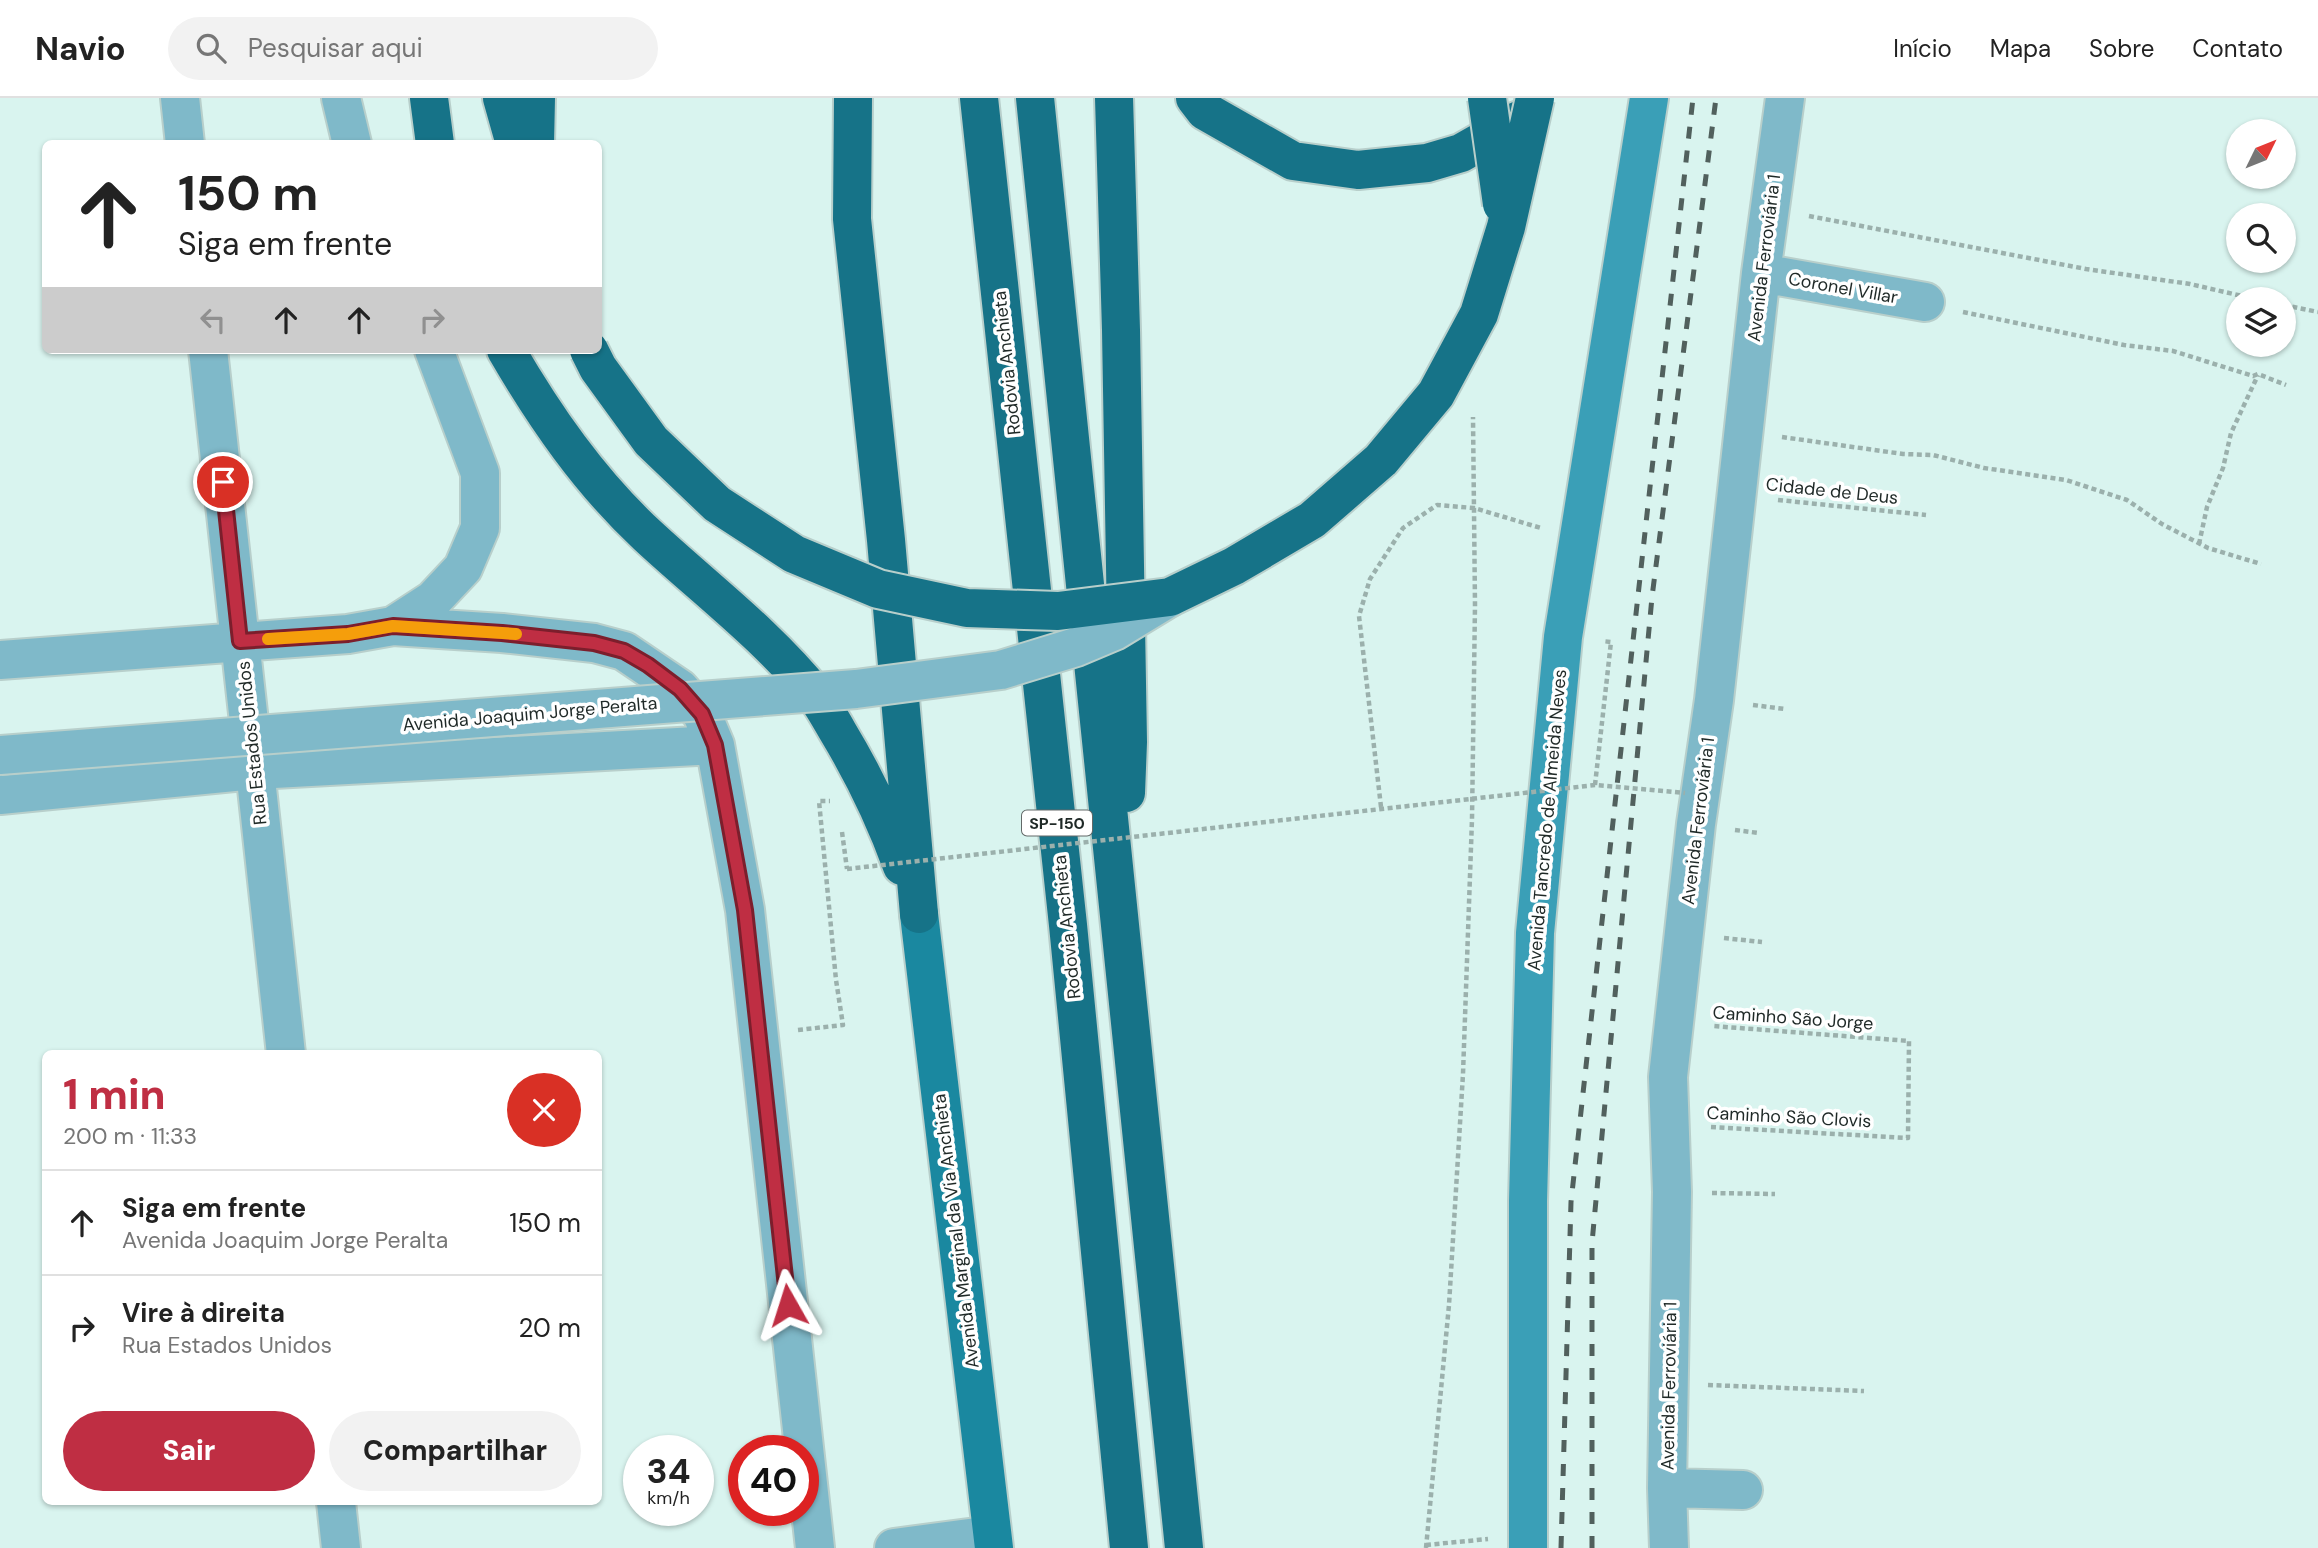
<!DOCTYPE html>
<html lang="pt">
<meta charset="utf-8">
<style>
body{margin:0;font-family:"DM Sans",sans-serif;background:#f2f2f2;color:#222;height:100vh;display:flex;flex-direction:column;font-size:26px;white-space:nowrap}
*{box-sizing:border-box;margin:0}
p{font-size:23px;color:#767676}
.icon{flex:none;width:38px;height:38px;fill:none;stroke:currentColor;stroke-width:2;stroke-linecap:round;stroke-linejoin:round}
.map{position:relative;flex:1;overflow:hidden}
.drawer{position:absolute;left:42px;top:952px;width:560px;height:455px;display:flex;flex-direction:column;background:#fff;border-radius:10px;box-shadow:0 2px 5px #0004}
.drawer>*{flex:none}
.hud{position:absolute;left:42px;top:42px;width:560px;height:214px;border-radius:10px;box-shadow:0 2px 5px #0004;background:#fff;color:#222;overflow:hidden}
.needle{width:46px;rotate:47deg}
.tools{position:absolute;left:2226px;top:21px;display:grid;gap:14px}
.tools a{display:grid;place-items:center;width:70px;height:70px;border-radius:50%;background:#fff;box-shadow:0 2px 5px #0004;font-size:35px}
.speed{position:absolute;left:623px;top:1337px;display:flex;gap:14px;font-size:35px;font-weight:700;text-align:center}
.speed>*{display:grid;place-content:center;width:91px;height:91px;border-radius:50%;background:#fff;box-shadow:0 2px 5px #0004;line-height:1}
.speed small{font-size:18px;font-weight:400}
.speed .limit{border:10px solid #d22;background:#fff;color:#111}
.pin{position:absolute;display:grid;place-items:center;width:60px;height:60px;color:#fff;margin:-30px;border:4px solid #fff;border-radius:50%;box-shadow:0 2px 7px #0007}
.me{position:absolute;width:77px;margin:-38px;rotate:354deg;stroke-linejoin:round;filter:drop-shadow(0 0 5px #0008)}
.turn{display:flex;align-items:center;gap:24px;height:147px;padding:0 21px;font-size:32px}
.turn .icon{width:91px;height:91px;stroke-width:2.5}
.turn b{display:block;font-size:49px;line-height:60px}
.lanes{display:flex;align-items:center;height:66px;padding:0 21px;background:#0003;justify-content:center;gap:35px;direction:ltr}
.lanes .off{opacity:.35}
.round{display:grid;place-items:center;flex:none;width:74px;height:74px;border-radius:37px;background:#f2f2f2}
.headline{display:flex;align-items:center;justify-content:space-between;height:119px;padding:0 21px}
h1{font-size:42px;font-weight:800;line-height:52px;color:#bf2e43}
.action{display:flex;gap:14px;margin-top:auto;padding:14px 21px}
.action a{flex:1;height:80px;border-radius:42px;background:#bf2e43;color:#fff;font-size:28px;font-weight:800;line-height:80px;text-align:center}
.action a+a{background:#f2f2f2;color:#222}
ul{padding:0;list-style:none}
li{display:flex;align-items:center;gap:21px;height:105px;padding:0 21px;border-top:2px solid #e0e0e0}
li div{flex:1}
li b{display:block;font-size:26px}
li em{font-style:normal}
header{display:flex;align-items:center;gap:42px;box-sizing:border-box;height:98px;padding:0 35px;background:#fff;border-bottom:2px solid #e0e0e0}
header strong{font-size:33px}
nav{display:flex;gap:38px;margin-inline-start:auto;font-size:24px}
.search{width:490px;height:63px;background:#f2f2f2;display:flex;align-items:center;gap:18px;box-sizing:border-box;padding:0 24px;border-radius:38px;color:#767676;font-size:26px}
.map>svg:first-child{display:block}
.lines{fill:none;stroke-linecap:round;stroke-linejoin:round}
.minor-casing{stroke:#b8cfcb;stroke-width:42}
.tertiary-casing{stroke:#b8cfcb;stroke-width:42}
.secondary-casing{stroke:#b8cfcb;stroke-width:42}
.primary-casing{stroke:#b8cfcb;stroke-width:42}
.motorway-casing{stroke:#b8cfcb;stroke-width:42}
.path{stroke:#9bb0ac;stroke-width:4.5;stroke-dasharray:5 3.5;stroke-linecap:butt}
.minor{stroke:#7fb9c9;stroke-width:38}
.tertiary{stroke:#7fb9c9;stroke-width:38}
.secondary{stroke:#3a9fb7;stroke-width:38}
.primary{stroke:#1a88a0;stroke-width:38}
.motorway{stroke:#167388;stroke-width:38}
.rail{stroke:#51605d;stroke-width:5;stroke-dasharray:12 12;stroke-linecap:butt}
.tertiary-bridge-casing{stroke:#b8cfcb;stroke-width:42;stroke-linecap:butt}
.motorway-bridge-casing{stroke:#b8cfcb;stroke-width:42;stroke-linecap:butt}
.path-bridge{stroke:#9bb0ac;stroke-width:4.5;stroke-dasharray:5 3.5;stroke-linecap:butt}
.tertiary-bridge{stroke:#7fb9c9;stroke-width:38}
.motorway-bridge{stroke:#167388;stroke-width:38}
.route-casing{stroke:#7c1e2c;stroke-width:18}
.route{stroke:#bf2e43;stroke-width:12}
.slow{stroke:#f59e0b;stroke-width:12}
.labels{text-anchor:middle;stroke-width:7;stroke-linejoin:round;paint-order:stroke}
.shield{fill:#fff;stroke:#626968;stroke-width:2}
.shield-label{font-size:16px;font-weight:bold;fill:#1f2927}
.street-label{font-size:18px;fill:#1f2927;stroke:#fff}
</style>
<header>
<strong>Navio</strong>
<div class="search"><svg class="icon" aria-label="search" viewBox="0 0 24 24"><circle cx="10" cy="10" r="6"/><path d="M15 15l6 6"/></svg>Pesquisar aqui</div>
<nav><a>Início</a><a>Mapa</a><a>Sobre</a><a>Contato</a></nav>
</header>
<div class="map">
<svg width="2318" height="1450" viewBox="0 0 2318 1450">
<rect width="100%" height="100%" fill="#d9f4ef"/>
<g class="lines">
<!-- minor casing -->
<g class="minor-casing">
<path id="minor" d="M180,0L185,46
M1761,175L1925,204
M208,252L240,543
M255,672L286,956
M1667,1390L1743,1392
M336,1404L341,1450
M1669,1450L1667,1390L1672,1094L1668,979L1696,726L1714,602L1761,175L1785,0"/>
</g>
<!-- tertiary casing -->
<g class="tertiary-casing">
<path id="tertiary" d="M341,0L352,46
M393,528L502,535L594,545L624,553L680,591L702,616L715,647L745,812L815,1450
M240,543L254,669
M0,562L348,536L393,528L433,502L463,470L480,430V375L434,252
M0,697L255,672L715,647
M894,1450L992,1437"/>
</g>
<!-- secondary casing -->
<g class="secondary-casing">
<path id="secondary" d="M1528,1450V1103L1535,835L1563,539L1649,0"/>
</g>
<!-- primary casing -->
<g class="primary-casing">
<path id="primary" d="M919,816L994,1450"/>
</g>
<!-- motorway casing -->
<g class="motorway-casing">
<path id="motorway" d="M429,0L435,46
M502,0L515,46
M853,0L852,121L886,442L919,816
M979,0L1068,827L1129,1450
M1035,0L1184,1450
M1114,0L1121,232L1128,644L1126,695
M1195,0L1205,13L1293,63L1358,72L1427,65L1461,55L1519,22
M535,46L536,0
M506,252C545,319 589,383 647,437C704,490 767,537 816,598C824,609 831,622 838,634C864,677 885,721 902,768"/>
</g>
<!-- path -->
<path class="path" d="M1809,118L2086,171L2190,186L2255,201
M2284,207L2318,214
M1963,214L2124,247L2173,253L2253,278L2258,276L2286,287
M1782,339L1903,356L1933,357L1984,370L2066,382L2127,402L2162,426L2208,450L2261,466
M1778,402L1926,417
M2199,446L2207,409L2223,370L2231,335L2258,277
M1753,607L1785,611
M1595,687L1611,544L1602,543
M1381,709L1359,518L1370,481L1403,430L1437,407L1474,410L1541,430
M1735,732L1759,735
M842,734L847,771
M1724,840L1762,844
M798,932L843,927L836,882L819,703H830
M1711,1029L1908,1040L1909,943L1713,928
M1712,1095L1775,1096
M1708,1287L1864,1293
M1426,1447L1488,1441
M1426,1450L1449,1207L1463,976L1472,721L1475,507L1473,319"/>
<!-- minor -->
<use href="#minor" class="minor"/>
<!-- tertiary -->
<use href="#tertiary" class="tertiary"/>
<!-- secondary -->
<use href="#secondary" class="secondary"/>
<!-- primary -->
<use href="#primary" class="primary"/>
<!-- motorway -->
<use href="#motorway" class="motorway"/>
<!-- rail -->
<path class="rail" d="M1561,1450L1571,1104L1693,0
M1592,1450V1145L1652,499L1716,0"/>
<!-- tertiary-bridge casing -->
<g class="tertiary-bridge-casing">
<path id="tertiary-bridge" d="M0,657L856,591L1001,572L1076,549L1114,533L1170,499"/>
</g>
<!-- motorway-bridge casing -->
<g class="motorway-bridge-casing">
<path id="motorway-bridge" d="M1487,0L1502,106
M589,252L598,270L651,343L717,406L794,456L878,491L967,510L1058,513L1170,499L1234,468L1312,422L1381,362L1436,296L1479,216L1506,129L1535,0"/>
</g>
<!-- path-bridge -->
<path class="path-bridge" d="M847,771L1595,687L1685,695"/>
<!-- tertiary-bridge -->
<use href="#tertiary-bridge" class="tertiary-bridge"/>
<!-- motorway-bridge -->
<use href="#motorway-bridge" class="motorway-bridge"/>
</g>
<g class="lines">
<!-- route casing -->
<g class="route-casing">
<path id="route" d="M223,384L240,543L348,536L393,528L502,535L594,545L624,553L648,567L680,591L702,616L715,647L745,812L788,1207"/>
</g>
<!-- route -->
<use href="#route" class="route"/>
<!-- slow -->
<path class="slow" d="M268,541L348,536L393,528L516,536"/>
</g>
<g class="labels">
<!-- shield labels -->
<rect class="shield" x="1022" y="712.5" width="70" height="25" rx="5"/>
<g class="shield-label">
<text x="1057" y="731">SP-150</text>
</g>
<!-- street labels -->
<g class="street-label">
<text transform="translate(1764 160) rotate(-83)" y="6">Avenida Ferroviária 1</text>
<text transform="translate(1843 190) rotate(10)" y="6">Coronel Villar</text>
<text transform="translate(1007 265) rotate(-96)" y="6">Rodovia Anchieta</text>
<text transform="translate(1832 393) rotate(6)" y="6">Cidade de Deus</text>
<text transform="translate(530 616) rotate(-5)" y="6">Avenida Joaquim Jorge Peralta</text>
<text transform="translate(252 645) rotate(-96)" y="6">Rua Estados Unidos</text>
<text transform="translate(1547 722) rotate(-85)" y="6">Avenida Tancredo de Almeida Neves</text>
<text transform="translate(1698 723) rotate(-83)" y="6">Avenida Ferroviária 1</text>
<text transform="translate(1067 829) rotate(-96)" y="6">Rodovia Anchieta</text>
<text transform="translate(1793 920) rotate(4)" y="6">Caminho São Jorge</text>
<text transform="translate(1789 1019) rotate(3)" y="6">Caminho São Clovis</text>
<text transform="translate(956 1133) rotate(-97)" y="6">Avenida Marginal da Via Anchieta</text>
<text transform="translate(1669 1288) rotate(-89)" y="6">Avenida Ferroviária 1</text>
</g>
</g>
</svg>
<div class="tools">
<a><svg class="needle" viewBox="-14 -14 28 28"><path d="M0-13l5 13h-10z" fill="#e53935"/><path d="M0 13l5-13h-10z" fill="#767676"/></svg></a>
<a><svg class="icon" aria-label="search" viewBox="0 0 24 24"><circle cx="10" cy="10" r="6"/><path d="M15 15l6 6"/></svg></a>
<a><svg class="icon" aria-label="layers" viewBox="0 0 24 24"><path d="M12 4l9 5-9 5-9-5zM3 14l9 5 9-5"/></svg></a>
</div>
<div class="speed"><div>34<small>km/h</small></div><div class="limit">40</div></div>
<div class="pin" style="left:223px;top:384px;background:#d93025"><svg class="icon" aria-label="arrive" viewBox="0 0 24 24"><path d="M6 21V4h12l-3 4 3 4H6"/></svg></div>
<svg class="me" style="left:788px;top:1207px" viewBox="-20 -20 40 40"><path d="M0-17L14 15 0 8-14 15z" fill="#bf2e43" stroke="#fff" stroke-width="4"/></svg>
<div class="hud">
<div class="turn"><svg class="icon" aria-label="ahead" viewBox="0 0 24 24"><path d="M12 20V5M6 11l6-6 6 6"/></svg><div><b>150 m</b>Siga em frente</div></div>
<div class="lanes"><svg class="icon off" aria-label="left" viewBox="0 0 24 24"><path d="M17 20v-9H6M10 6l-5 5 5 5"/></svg><svg class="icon" aria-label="ahead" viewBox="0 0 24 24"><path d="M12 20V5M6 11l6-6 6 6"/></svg><svg class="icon" aria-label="ahead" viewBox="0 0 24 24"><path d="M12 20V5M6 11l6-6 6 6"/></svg><svg class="icon off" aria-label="right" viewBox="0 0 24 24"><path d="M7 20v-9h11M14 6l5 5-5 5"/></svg></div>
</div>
<section class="drawer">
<div class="headline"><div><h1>1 min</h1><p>200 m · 11:33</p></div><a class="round" style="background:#d93025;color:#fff"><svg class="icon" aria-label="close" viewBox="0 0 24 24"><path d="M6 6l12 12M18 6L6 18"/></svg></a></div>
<ul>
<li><svg class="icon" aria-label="ahead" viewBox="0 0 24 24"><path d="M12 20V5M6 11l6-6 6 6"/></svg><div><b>Siga em frente</b><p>Avenida Joaquim Jorge Peralta</p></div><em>150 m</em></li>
<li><svg class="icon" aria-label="right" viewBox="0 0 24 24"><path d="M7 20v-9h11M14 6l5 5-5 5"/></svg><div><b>Vire à direita</b><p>Rua Estados Unidos</p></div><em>20 m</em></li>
</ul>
<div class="action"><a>Sair</a><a>Compartilhar</a></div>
</section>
</div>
